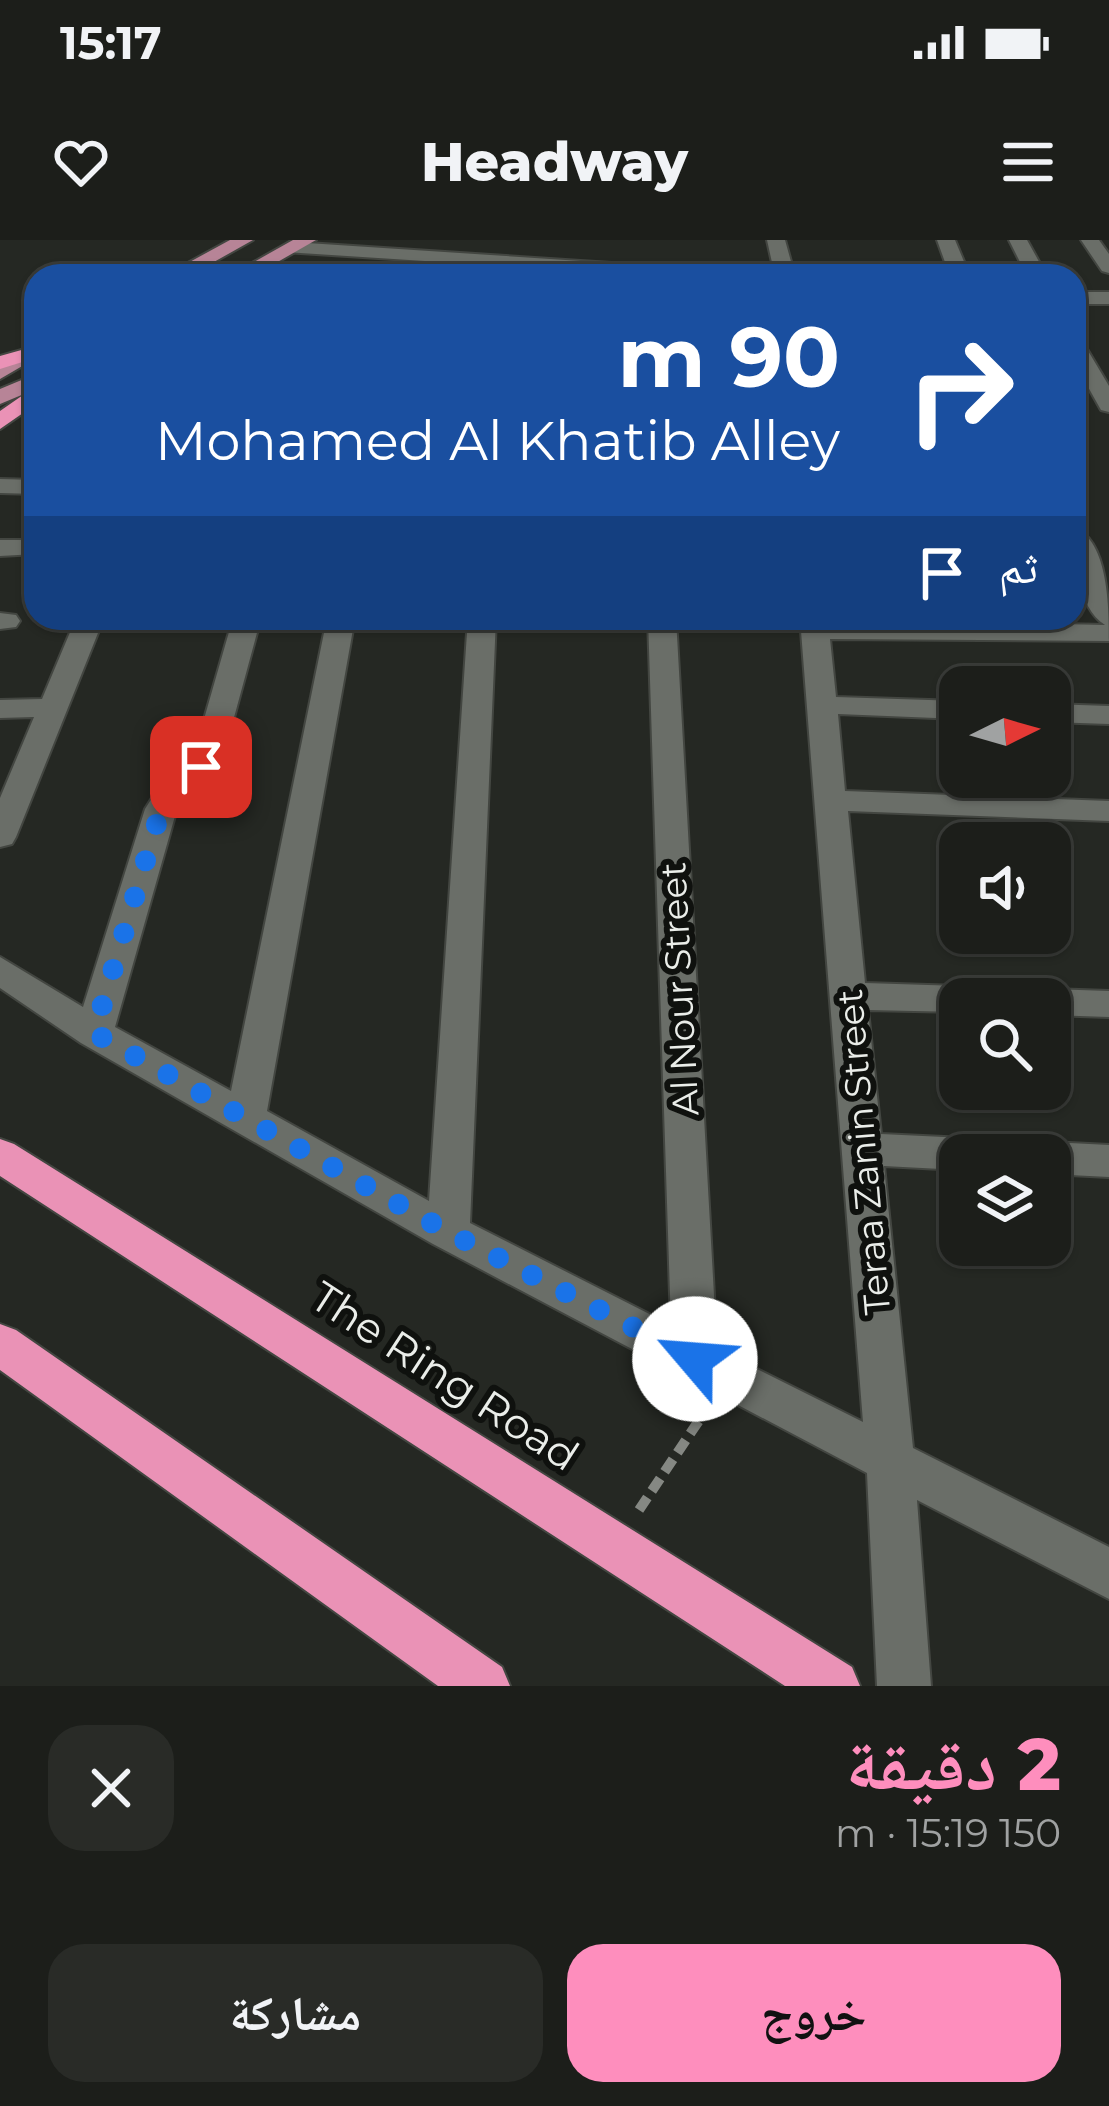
<!DOCTYPE html>
<html lang="ar">
<meta charset="utf-8">
<style>
body{margin:0;font-family:Montserrat,"Noto Naskh Arabic",sans-serif;background:#292b27;color:#f1f3f6;direction:rtl;height:100vh;display:flex;flex-direction:column;font-size:45px;white-space:nowrap}
*{box-sizing:border-box;margin:0}
p{font-size:39px;color:#a0a2a2}
.icon{flex:none;width:66px;height:66px;fill:none;stroke:currentColor;stroke-width:2;stroke-linecap:round;stroke-linejoin:round}
.map{position:relative;height:1446px;overflow:hidden;direction:ltr}
.details{display:flex;flex-direction:column;background:#1c1e1a;flex:1}
.details>*{flex:none}
.banner{position:absolute;left:24px;top:24px;width:1062px;height:366px;border-radius:36px;box-shadow:0 3px 9px #0004,0 0 0 3px #3a3c39;direction:rtl;background:#1a4fa0;color:#fff;overflow:hidden}
.needle{width:78px;rotate:85deg}
.buttons{position:absolute;left:939px;top:426px;display:grid;gap:24px}
.buttons a{display:grid;place-items:center;width:132px;height:132px;border-radius:24px;background:#1c1e1a;box-shadow:0 3px 9px #0004,0 0 0 3px #3a3c39;font-size:60px}
.pin{position:absolute;display:grid;place-items:center;width:102px;height:102px;color:#fff;margin:-51px;border-radius:24px;box-shadow:0 6px 18px #0006}
.me{position:absolute;width:132px;margin:-66px;rotate:297deg;stroke-linejoin:round;filter:drop-shadow(0 0 9px #0008)}
.turn{display:flex;align-items:center;gap:42px;height:252px;padding:0 48px;font-size:54px}
.turn .icon{width:156px;height:156px;stroke-width:2.5}
.turn b{display:block;font-size:84px;line-height:102px}
.then{display:flex;align-items:center;height:114px;padding:0 48px;background:#0003;gap:24px;font-size:45px}
.round{display:grid;place-items:center;flex:none;width:126px;height:126px;border-radius:36px;background:#292b27}
.headline{display:flex;align-items:center;justify-content:space-between;height:204px;padding:0 48px}
h1{font-size:72px;font-weight:800;line-height:90px;color:#fe8ebd}
.button{display:flex;gap:24px;margin-top:auto;padding:24px 48px}
.button a{flex:1;height:138px;border-radius:36px;background:#fe8ebd;color:#111;font-size:48px;font-weight:800;line-height:138px;text-align:center}
.button a+a{background:#292b27;color:#f1f3f6}
.status{display:flex;justify-content:space-between;align-items:center;height:84px;padding:0 60px;background:#1c1e1a;direction:ltr}
.status svg{height:33px;fill:currentColor}
header{display:flex;justify-content:space-between;align-items:center;height:156px;padding:0 48px;background:#1c1e1a;font-size:54px;font-weight:800}
.map>svg:first-child{display:block}
.lines{fill:none;stroke-linecap:round;stroke-linejoin:round}
.minor-casing{stroke:#434641;stroke-width:4}
.major-casing{stroke:#434641;stroke-width:4}
.highway-casing{stroke:#434641;stroke-width:4}
.path{stroke:#858883;stroke-width:10;stroke-dasharray:15 8;stroke-linecap:butt}
.minor{fill:#6a6e68;fill-rule:evenodd}
.major{fill:#b78497;fill-rule:evenodd}
.highway{fill:#ea92b6;fill-rule:evenodd}
.route{stroke:#1a73e8;stroke-width:21;stroke-dasharray:0 37.8}
.labels{text-anchor:middle;stroke-width:12;stroke-linejoin:round;paint-order:stroke}
.street-label{font-size:36px;fill:#eaede9;stroke:#0f110e}
.near-street-label{font-size:42px;fill:#eaede9;stroke:#0f110e}
</style>
<div class="status"><b>15:17</b><svg viewBox="0 0 49 12"><path d="M0 12V9h3v3zM5 12V6h3v6zM10 12V3h3v9zM15 12V0h3v12zM26 1h20v11H26zM47 4h2v5h-2z"/></svg></div>
<header><svg class="icon" aria-label="menu" viewBox="0 0 24 24"><path d="M4 6h16M4 12h16M4 18h16"/></svg>Headway<svg class="icon" aria-label="heart" viewBox="0 0 24 24"><path d="M12 20l-8-8c-3-5 5-10 8-4 3-6 11-1 8 4z"/></svg></header>
<div class="map">
<svg width="1109" height="1446" viewBox="0 0 1109 1446">
<rect width="100%" height="100%" fill="#252823"/>
<g class="lines">
<!-- minor casing -->
<g class="minor-casing">
<path id="minor" d="M767,0H785L795,36H775Z
M937,0H955L970,36H950Z
M1009,0H1027L1047,36H1027Z
M1081,0H1099L1109,14V33L1102,31Z
M292,2L719,30L729,36H655L285,12L283,8Z
M1074,52H1109V64H1074Z
M1074,97L1081,99L1109,146V172L1101,170L1074,122Z
M0,239L36,240V254L0,253Z
M1074,288C1109,300 1109,371 1109,401L830,399L836,457L960,461V479L838,474L845,551L1109,561V581L848,571L865,743L960,746L973,750L978,759H960V772L868,770L881,894L986,899L1000,904L1006,915H960V930L884,926L913,1208L1109,1307V1359L917,1260L931,1446H877L867,1233L433,1004L81,803L0,748V717L83,767L145,569L166,536L194,514L233,378H261L223,518L189,549L177,569L115,787L231,851L327,378H355L267,871L429,961L468,378H496L470,983L671,1085L648,378H676L717,1109L863,1182L800,378L1105,385C1077,367 1074,319 1074,288Z
M0,300H36V314L0,316Z
M0,373L16,375L20,381L16,387L0,389Z
M76,378H104L16,597L12,604L0,607V558L34,477L0,478V460L42,459Z
M1050,464L1109,466V484L1050,482Z
M1050,749L1109,751V777L1050,775V759H1033Z
M1050,902L1109,905V937L1050,934V915H1031L1036,907Z"/>
</g>
<!-- major casing -->
<g class="major-casing">
<path id="major" d="M230,0H253L189,36H164Z
M293,0H316L253,36H229Z
M36,102V118L0,139V123Z
M36,134V149L0,164V149Z"/>
</g>
<!-- highway casing -->
<g class="highway-casing">
<path id="highway" d="M25,109L32,111V119L0,129V116Z
M36,146V164L0,189V171Z
M0,899L14,904L852,1427L860,1446H785L0,936Z
M0,1084L16,1090L502,1427L510,1446H438L0,1130Z"/>
</g>
<!-- path -->
<path class="path" d="M639,1270L704,1173"/>
<!-- minor -->
<use href="#minor" class="minor"/>
<!-- major -->
<use href="#major" class="major"/>
<!-- highway -->
<use href="#highway" class="highway"/>
</g>
<g class="lines">
<!-- route -->
<path class="route" d="M201,527L177,543L161,569L94,793L448,992L695,1119"/>
</g>
<g class="labels">
<!-- street labels -->
<g class="street-label">
<text transform="translate(679 749) rotate(-93)" y="13">Al Nour Street</text>
<text transform="translate(863 912) rotate(-95)" y="13">Teraa Zanin Street</text>
</g>
<!-- near-street labels -->
<g class="near-street-label">
<text transform="translate(445 1136) rotate(33)" y="15">The Ring Road</text>
</g>
</g>
</svg>
<div class="buttons">
<a><svg class="needle" viewBox="-14 -14 28 28"><path d="M0-13l5 13h-10z" fill="#e53935"/><path d="M0 13l5-13h-10z" fill="#a0a2a2"/></svg></a>
<a><svg class="icon" aria-label="sound" viewBox="0 0 24 24"><path d="M4 9h4l5-4v14l-5-4H4zM17 9q2 3 0 6"/></svg></a>
<a><svg class="icon" aria-label="search" viewBox="0 0 24 24"><circle cx="10" cy="10" r="6"/><path d="M15 15l6 6"/></svg></a>
<a><svg class="icon" aria-label="layers" viewBox="0 0 24 24"><path d="M12 4l9 5-9 5-9-5zM3 14l9 5 9-5"/></svg></a>
</div>
<div class="pin" style="left:201px;top:527px;background:#d93025"><svg class="icon" aria-label="arrive" viewBox="0 0 24 24"><path d="M6 21V4h12l-3 4 3 4H6"/></svg></div>
<svg class="me" style="left:695px;top:1119px" viewBox="-20 -20 40 40"><circle r="19" fill="#fff"/><path d="M0-13L10 11 0 6-10 11z" fill="#1a73e8"/></svg>
<div class="banner">
<div class="turn"><svg class="icon" aria-label="right" viewBox="0 0 24 24"><path d="M7 20v-9h11M14 6l5 5-5 5"/></svg><div><b>90 m</b>Mohamed Al Khatib Alley</div></div>
<div class="then">ثم<svg class="icon" aria-label="arrive" viewBox="0 0 24 24"><path d="M6 21V4h12l-3 4 3 4H6"/></svg></div>
</div>
</div>
<section class="details">
<div class="headline"><div><h1>2 دقيقة</h1><p>150 m · 15:19</p></div><a class="round"><svg class="icon" aria-label="close" viewBox="0 0 24 24"><path d="M6 6l12 12M18 6L6 18"/></svg></a></div>
<div class="button"><a>خروج</a><a>مشاركة</a></div>
</section>
